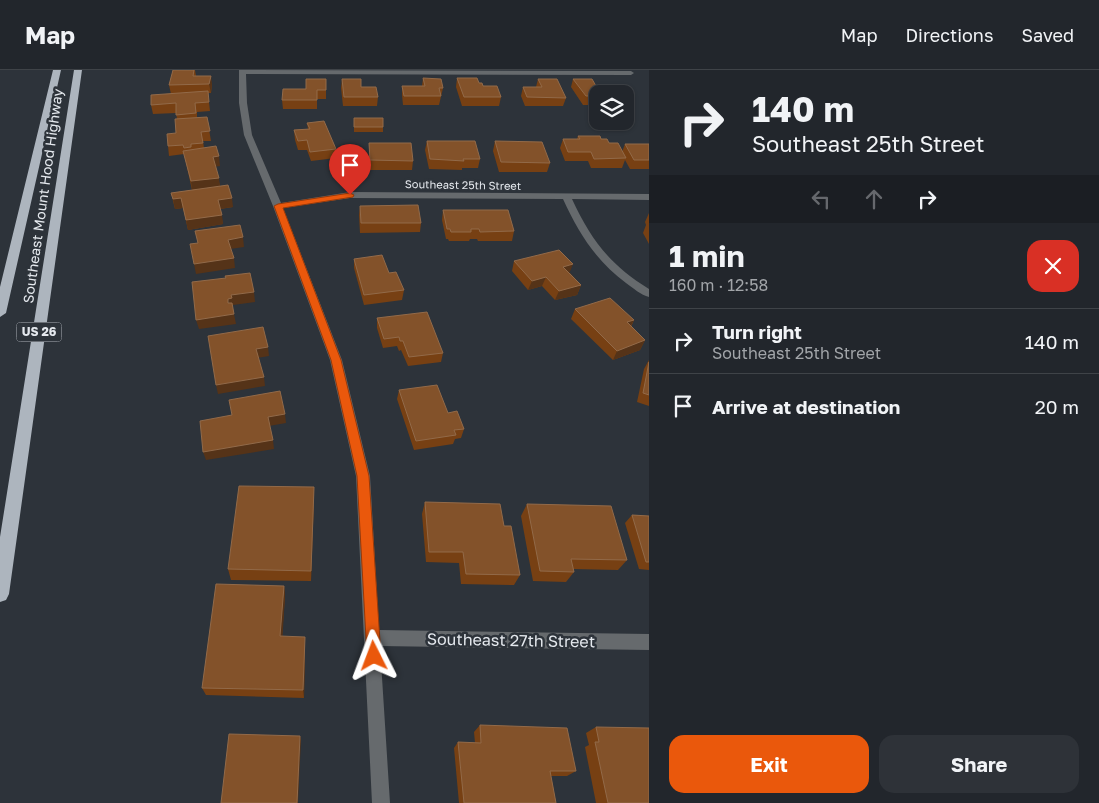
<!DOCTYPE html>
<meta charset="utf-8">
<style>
body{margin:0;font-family:"Golos Text",sans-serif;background:#2e3238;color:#f1f3f6;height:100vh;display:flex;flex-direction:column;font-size:19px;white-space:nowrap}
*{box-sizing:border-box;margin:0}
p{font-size:16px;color:#a2a5a9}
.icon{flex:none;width:28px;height:28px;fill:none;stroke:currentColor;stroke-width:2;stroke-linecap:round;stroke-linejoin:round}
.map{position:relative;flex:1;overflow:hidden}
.panel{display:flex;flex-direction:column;background:#22262c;width:450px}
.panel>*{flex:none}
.banner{background:#22262c;color:#f1f3f6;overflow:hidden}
.controls{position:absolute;left:589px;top:15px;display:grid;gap:10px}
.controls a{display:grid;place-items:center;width:45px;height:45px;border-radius:10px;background:#22262c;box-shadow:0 1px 4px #0004,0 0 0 1px #3f4348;font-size:25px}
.pin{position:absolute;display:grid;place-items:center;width:42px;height:42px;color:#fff;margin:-51px -21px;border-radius:50% 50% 50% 0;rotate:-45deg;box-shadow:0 0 5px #0007}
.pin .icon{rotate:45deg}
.me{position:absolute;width:55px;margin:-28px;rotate:357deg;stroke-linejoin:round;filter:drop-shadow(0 0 4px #0008)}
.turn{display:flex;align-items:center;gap:18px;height:105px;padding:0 20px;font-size:22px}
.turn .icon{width:65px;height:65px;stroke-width:2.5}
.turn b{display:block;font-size:35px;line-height:42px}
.lanes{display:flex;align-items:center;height:48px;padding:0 20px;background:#0003;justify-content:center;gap:25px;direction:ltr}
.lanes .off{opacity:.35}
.round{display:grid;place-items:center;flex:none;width:52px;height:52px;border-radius:15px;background:#2e3238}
.summary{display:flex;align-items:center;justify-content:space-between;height:85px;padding:0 20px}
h1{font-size:30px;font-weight:700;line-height:38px}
.cta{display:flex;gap:10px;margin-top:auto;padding:10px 20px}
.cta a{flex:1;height:58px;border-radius:15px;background:#ea580c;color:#fff;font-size:20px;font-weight:700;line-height:58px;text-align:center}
.cta a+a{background:#2e3238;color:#f1f3f6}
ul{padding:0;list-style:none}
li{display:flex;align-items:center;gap:15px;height:65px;padding:0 20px;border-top:1px solid #3f4348}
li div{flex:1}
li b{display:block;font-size:19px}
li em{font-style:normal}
header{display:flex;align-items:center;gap:30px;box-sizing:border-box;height:70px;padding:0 25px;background:#22262c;border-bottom:1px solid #3f4348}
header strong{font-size:24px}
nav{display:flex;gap:28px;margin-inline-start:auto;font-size:18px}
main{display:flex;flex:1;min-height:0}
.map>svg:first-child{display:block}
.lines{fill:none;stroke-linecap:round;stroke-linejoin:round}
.street{fill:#666a6d;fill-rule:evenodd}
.highway{fill:#adb5be;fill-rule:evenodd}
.wall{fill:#774013}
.shaded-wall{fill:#553318}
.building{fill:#83522a;stroke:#926a49}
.route{fill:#ea580c;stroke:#983908}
.labels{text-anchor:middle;stroke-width:5;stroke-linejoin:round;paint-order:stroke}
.far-street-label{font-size:11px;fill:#e5e9ee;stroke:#2d333a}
.shield{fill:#2d333a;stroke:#aeb2b8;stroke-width:1}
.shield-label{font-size:12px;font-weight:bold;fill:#e5e9ee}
.street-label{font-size:14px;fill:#e5e9ee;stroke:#2d333a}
.near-street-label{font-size:16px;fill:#e5e9ee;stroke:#2d333a}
</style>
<header>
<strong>Map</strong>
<nav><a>Map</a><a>Directions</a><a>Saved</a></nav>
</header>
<main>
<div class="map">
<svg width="649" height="733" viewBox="0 0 649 733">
<rect width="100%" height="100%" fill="#2d333a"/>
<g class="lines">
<!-- street -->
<path class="street" d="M239,0L631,1L634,3L631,5L246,4L247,33L252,65L281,133L350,122L649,124V130L572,129C591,170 610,195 649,219V227C641,225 633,218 626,213C596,191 578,162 563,129L350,128L283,138L342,290L370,406L379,560L649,564V580L380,576L390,733H372L356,406L330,290L273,136L244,65L239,33Z"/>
<!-- highway -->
<path class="highway" d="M53,0H61L6,243L0,247V217Z
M74,0H82L9,524L6,530L0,532V467Z"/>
</g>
<!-- wall -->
<path class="wall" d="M173,0H195L196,6L212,14L211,23H208L210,41L197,42V48L207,47L211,71H203L204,78L220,96H215L220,116L233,137L220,139L223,154L188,160L183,138L175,139L171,123L192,120L184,84L169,86L168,76L176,63L177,49L176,43L153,44L151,35L171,24L169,15Z
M423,8L443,18L439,35H403L402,25V16H422Z
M457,8L479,13L501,27L499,36H462L456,17Z
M326,9V29H317V39H283L282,30Z
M342,9L361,17L378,27L377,36H343L341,18Z
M538,9L566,28L563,36H525L521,26L523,17H536Z
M573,9L596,16L598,24V35H583L571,17Z
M354,48L383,57V62H354Z
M307,53L336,79V88L311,91L307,80H298L295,70L294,60L308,59Z
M578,66L601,69L609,73L622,82L625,74H649V99H630L625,90L622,98H591L588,91H565L560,78L563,69H577Z
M427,71L480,89L478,98H462V100L429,99L425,80Z
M495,71L550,93L547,102H499L493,81Z
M369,73L413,91L412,100H369Z
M360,136L421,153L420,162L360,163L359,145Z
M443,140L514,161L512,171H478L477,169H470L469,171H449L448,169H446L442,150Z
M649,143V174L643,163L646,155L645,152Z
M354,189L389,203L404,220L402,230L364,235L354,198Z
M514,191L570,203L581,215L577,225L555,230L542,216L528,220L512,201Z
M575,239L634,250L631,257L645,270L640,280L613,290L571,249Z
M377,248L443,283L441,292L408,296L401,280L399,281L397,276L383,278L377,258Z
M649,290V336L637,332L644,299Z
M399,320L448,343L464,359L461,368L455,369L453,374L414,380L397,329Z
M314,417V429L311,511L231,510L228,499Z
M425,432L504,456L520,505L514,515L461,514L459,493L426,492L422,444Z
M527,434L627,490L618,500L573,499L574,502L566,512L533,511L521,446Z
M632,445L649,446V500L639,499L625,453Z
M284,516L285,526L282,566L305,575L304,628L206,625L202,618Z
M480,655L576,701L567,706H551L556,733H459L454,678L458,672L475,673L474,662Z
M596,657L649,733H596L585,677L589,675L586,663Z"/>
<!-- shaded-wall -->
<path class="shaded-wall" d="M211,6L212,14L211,23L209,14Z
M219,86L220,96L214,97L213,87Z
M219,108L220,117L192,121L191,111Z
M181,128L183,138L175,139L173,129Z
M232,128L233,137L219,139L218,130Z
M222,145L223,154L188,160L186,150Z
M243,167L244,177L230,179L228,170Z
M234,188L235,198L196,204L194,194Z
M573,194L569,204L563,197Z
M546,207L542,216L528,220L532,211Z
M581,215L577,225L555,230L559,221Z
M254,222L255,232L233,235L230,243L228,229L231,225Z
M234,244L236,254L199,259L196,250Z
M634,250L629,259L627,252Z
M645,270L640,280L613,290L617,281Z
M268,277L269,286L257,288L256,279Z
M264,307L265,316L218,324L216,315Z
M285,344L286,353L269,356L268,347Z
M273,370L274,379L206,390L203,382Z
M314,417V429L311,511V501Z
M284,516L285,526L282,575L280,566Z
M305,567V575L304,628L303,620Z
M300,666L301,670L298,733H297Z"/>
<!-- building -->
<path class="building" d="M173,0H194L193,6H211L209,14L169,15Z
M423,8L441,9L443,18H439L441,26H404L402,16H425Z
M457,8H477L479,13H482L483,16H497L501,27H464Z
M306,9H326V20H317V30H282L283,19H306Z
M342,9H361V17H376L378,27H344Z
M538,9H557L566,28L527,27L523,17H542Z
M573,9H592L596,16H619L624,24H598V26H586Z
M208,21L209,32L195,33L196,43L176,45V33L151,35V25Z
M207,47L210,61L201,62L203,73L191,74V77L184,78L183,75L168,76L167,64L176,63L175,49Z
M354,48H383V57H354Z
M324,51L336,79L310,82L307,70L298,71L294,60L310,59L307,53Z
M578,66H600L601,69H607L609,73H618L626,88L594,89L591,82H568L563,69H580Z
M427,71H475L480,89H463L464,91L430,89Z
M495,71L542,72L550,93L501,92Z
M369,73H411L413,91L370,90Z
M625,74H649V90H634Z
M216,76L219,86L213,87L219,108L191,111L183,81Z
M228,115L232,128L218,130L222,145L186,150L181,128L173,129L171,123Z
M418,135L421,153H361L360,136Z
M443,140H508L514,161L480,162L479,159H471V162H451L450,159H447Z
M240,155L243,167L228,170L234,188L194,194L190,174L198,173L195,161Z
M559,180L573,194L563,197L581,215L559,221L546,207L532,211L514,191Z
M382,185L389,203L396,202L404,220L364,225L354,189Z
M250,203L254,222L231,225L232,228L228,229V233H232L234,244L196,250L192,212L226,208L225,206Z
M610,228L634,250L627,252L645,270L617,281L575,239Z
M427,242L443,283L409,287L403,271H400L399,267L384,269L377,248Z
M263,257L268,277L256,279L264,307L216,315L208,266Z
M649,292V325L643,323Z
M437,315L448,343L457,341L464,359L454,360L456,365L416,371L399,320Z
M280,321L285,344L268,347L273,370L203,382L200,351L232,345L229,330Z
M239,416L314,417L311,501L228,499Z
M425,432L500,434L504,456H511L520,505L466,504L463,482H429Z
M527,434L611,436L627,490L571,489L574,502L540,501Z
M632,445L649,446V492H646Z
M216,514L284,516L280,566L305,567L303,620L202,618Z
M480,655L567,658L576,701H550L556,733H464L458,672L481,673Z
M596,657L649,658V733H608L595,672H599Z
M229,664L300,666L297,733H221Z"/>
<!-- route -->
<path class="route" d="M350,123L354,125L353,127L283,138L341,290L369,406L381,586L379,592L374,594L369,592L367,586L357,406L331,290L274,136L278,134Z"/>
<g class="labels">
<!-- far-street labels -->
<g class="far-street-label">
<text transform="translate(463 115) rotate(1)" y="4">Southeast 25th Street</text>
</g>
<!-- shield labels -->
<rect class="shield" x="16.5" y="252.5" width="45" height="19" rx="4"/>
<g class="shield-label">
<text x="39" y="266">US 26</text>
</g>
<!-- street labels -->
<g class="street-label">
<text transform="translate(43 126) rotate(-82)" y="5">Southeast Mount Hood Highway</text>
</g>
<!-- near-street labels -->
<g class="near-street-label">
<text transform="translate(511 570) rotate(1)" y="6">Southeast 27th Street</text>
</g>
</g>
</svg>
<div class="controls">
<a><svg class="icon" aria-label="layers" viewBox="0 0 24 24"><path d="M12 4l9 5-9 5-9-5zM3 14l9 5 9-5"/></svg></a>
</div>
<div class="pin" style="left:350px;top:125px;background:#d93025"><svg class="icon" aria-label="arrive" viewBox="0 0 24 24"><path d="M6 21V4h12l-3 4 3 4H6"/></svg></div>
<svg class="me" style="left:374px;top:586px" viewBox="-20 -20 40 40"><path d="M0-17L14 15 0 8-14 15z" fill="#ea580c" stroke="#fff" stroke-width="4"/></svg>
</div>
<section class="panel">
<div class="banner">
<div class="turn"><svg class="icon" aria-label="right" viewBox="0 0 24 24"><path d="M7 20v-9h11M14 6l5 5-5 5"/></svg><div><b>140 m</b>Southeast 25th Street</div></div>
<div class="lanes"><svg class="icon off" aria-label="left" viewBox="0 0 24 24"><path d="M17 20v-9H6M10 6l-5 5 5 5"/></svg><svg class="icon off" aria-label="ahead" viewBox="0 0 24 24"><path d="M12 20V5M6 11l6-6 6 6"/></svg><svg class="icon" aria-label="right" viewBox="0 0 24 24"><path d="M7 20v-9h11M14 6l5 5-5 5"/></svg></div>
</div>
<div class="summary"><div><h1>1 min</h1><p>160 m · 12:58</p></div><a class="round" style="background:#d93025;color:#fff"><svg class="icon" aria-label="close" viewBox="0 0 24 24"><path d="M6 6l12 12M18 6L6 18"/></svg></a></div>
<ul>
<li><svg class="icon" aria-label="right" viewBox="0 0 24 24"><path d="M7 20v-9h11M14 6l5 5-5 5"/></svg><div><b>Turn right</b><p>Southeast 25th Street</p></div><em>140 m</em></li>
<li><svg class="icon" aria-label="arrive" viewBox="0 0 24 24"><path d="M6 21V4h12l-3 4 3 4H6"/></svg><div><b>Arrive at destination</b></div><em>20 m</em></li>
</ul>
<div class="cta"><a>Exit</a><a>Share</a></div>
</section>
</main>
